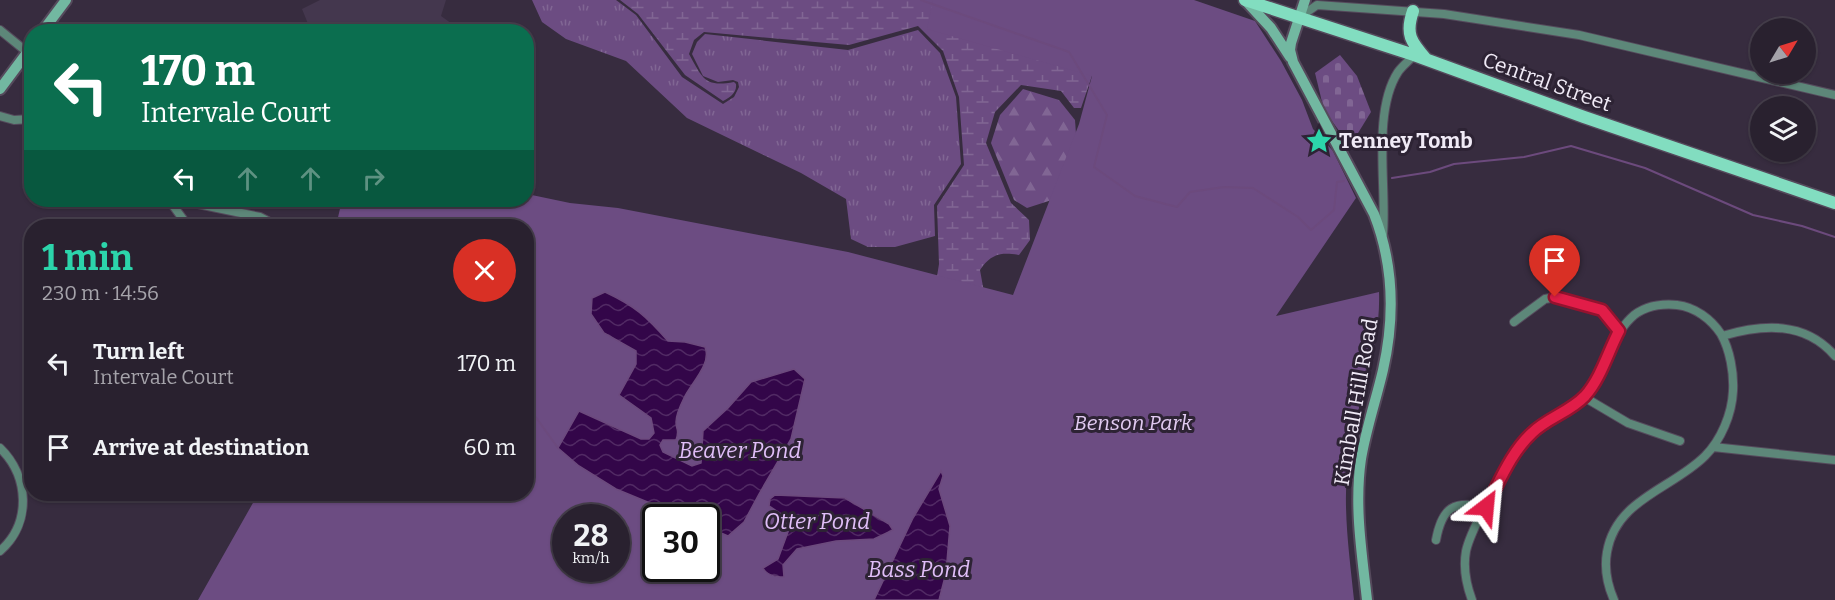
<!DOCTYPE html>
<meta charset="utf-8">
<style>
body{margin:0;font-family:Bitter,serif;background:#352e3b;color:#f1f3f6;height:100vh;display:flex;flex-direction:column;font-size:22px;white-space:nowrap}
*{box-sizing:border-box;margin:0}
p{font-size:20px;color:#a5a3aa}
.icon{flex:none;width:33px;height:33px;fill:none;stroke:currentColor;stroke-width:2;stroke-linecap:round;stroke-linejoin:round}
.map{position:relative;flex:1;overflow:hidden}
.details{position:absolute;left:24px;top:219px;width:510px;height:282px;display:flex;flex-direction:column;background:#29212f;border-radius:24px;box-shadow:0 2px 4px #0004,0 0 0 2px #453e4b}
.details>*{flex:none}
.guide{position:absolute;left:24px;top:24px;width:510px;height:183px;border-radius:24px;box-shadow:0 2px 4px #0004,0 0 0 2px #453e4b;background:#0b6e4f;color:#fff;overflow:hidden}
.needle{width:39px;rotate:52deg}
.controls{position:absolute;left:1750px;top:18px;display:grid;gap:12px}
.controls a{display:grid;place-items:center;width:66px;height:66px;border-radius:50%;background:#29212f;box-shadow:0 2px 4px #0004,0 0 0 2px #453e4b;font-size:30px}
.speed{position:absolute;left:552px;top:504px;display:flex;gap:12px;font-size:30px;font-weight:700;text-align:center}
.speed>*{display:grid;place-content:center;width:78px;height:78px;border-radius:50%;background:#29212f;box-shadow:0 2px 4px #0004,0 0 0 2px #453e4b;line-height:1}
.speed small{font-size:15px;font-weight:400}
.speed .limit{border:3px solid #111;border-radius:9px;background:#fff;color:#111}
.pin{position:absolute;display:grid;place-items:center;width:51px;height:51px;color:#fff;margin:-62px -26px;border-radius:50% 50% 50% 0;rotate:-45deg;box-shadow:0 0 6px #0007}
.pin .icon{rotate:45deg}
.me{position:absolute;width:66px;margin:-33px;rotate:29deg;stroke-linejoin:round;filter:drop-shadow(0 0 4px #0008)}
.turn{display:flex;align-items:center;gap:21px;height:126px;padding:0 18px;font-size:27px}
.turn .icon{width:78px;height:78px;stroke-width:2.5}
.turn b{display:block;font-size:42px;line-height:51px}
.lanes{display:flex;align-items:center;height:57px;padding:0 18px;background:#0003;justify-content:center;gap:30px;direction:ltr}
.lanes .off{opacity:.35}
.round{display:grid;place-items:center;flex:none;width:63px;height:63px;border-radius:32px;background:#352e3b}
.headline{display:flex;align-items:center;justify-content:space-between;height:102px;padding:0 18px}
h1{font-size:36px;font-weight:700;line-height:45px;color:#2cd5ab}
ul{padding:0;list-style:none}
li{display:flex;align-items:center;gap:18px;height:84px;padding:0 18px}
li div{flex:1}
li b{display:block;font-size:22px}
li em{font-style:normal}
.map>svg:first-child{display:block}
.built{fill:#44374e}
.grass{fill:url(#grass-tufts)}
.forest{fill:url(#forest-firs)}
.wetland{fill:url(#wetland-marsh)}
.cemetery{fill:url(#cemetery-stones)}
.park{fill:#6c4c82;fill-rule:evenodd}
.water{fill:url(#water-waves);stroke:#6c4a7d;stroke-width:1.5}
.lines{fill:none;stroke-linecap:round;stroke-linejoin:round}
.stream{stroke:#6c4a7d;stroke-width:2}
.street-casing{stroke:#554a5c;stroke-width:10}
.secondary-casing{stroke:#554a5c;stroke-width:14}
.primary-casing{stroke:#554a5c;stroke-width:15}
.street{stroke:#5d8779;stroke-width:8}
.secondary{stroke:#72b8a1;stroke-width:10}
.primary{stroke:#82ddc0;stroke-width:12}
.route-casing{stroke:#92132f;stroke-width:15}
.route{stroke:#e11d48;stroke-width:10}
.labels{text-anchor:middle;stroke-width:6;stroke-linejoin:round;paint-order:stroke}
.street-label{font-size:21px;fill:#f0eaf6;stroke:#2d2334}
.poi-label{font-size:21px;font-weight:bold;fill:#f0eaf6;stroke:#2d2334;text-anchor:start}
.park-label{font-size:21px;font-style:italic;fill:#e1caf1;stroke:#2d2334}
.water-label{font-size:22px;font-style:italic;fill:#e0bef8;stroke:#2d2334}
</style>
<div class="map">
<svg width="1835" height="600" viewBox="0 0 1835 600">
<defs>
<pattern id="grass-tufts" width="24" height="20" patternUnits="userSpaceOnUse" patternTransform="scale(1.5)"><rect width="24" height="20" fill="#6c4c82"/><path d="M3 7l-1-3M5 7V3M7 7l1-3M15 17l-1-3M17 17v-4M19 17l1-3" fill="none" stroke="#816694"/></pattern>
<pattern id="forest-firs" width="22" height="20" patternUnits="userSpaceOnUse" patternTransform="scale(1.5)"><rect width="22" height="20" fill="#6c4c82"/><path d="M5 1l3.5 6h-7zM16 11l3.5 6h-7z" fill="#816694"/></pattern>
<pattern id="wetland-marsh" width="20" height="14" patternUnits="userSpaceOnUse" patternTransform="scale(1.5)"><rect width="20" height="14" fill="#6c4c82"/><path d="M1 5h8M5 5V1M11 12h8M15 12V8" fill="none" stroke="#816694"/></pattern>
<pattern id="cemetery-stones" width="16" height="16" patternUnits="userSpaceOnUse" patternTransform="scale(1.5)"><rect width="16" height="16" fill="#6c4c82"/><path d="M2 7V4a2 2 0 0 1 4 0v3zM10 15v-3a2 2 0 0 1 4 0v3z" fill="#816694"/></pattern>
<pattern id="water-waves" width="16" height="10" patternUnits="userSpaceOnUse" patternTransform="scale(1.5)"><rect width="16" height="10" fill="#330649"/><path d="M0 5q4-4 8 0t8 0" fill="none" stroke="#512a64"/></pattern>
</defs>
<rect width="100%" height="100%" fill="#372c3f"/>
<!-- built -->
<path class="built" d="M320,0H446L441,16L462,31H311L302,9Z"/>
<!-- grass -->
<path class="grass" d="M532,0H616L636,15L682,77L723,104L734,97L739,87L738,82L733,80L718,82L703,76L692,54L697,42L705,34L848,50L918,30L940,53L956,97L961,164L934,205L935,236L895,247H868L851,239L846,199L801,173L687,118L626,61L566,39L542,22Z"/>
<!-- forest -->
<path class="forest" d="M1023,89L1059,100L1075,120L1076,134L1058,198L1027,208L1014,200L991,143L1000,115Z"/>
<!-- wetland -->
<path class="wetland" d="M620,0H1067L1095,67L1081,108H1074L1061,91L1021,85L995,112L986,143L1011,203L1029,220L1030,240L1019,255C1000,252 991,254 980,270L987,309L931,313L939,264L937,206L964,165L959,97L943,51L918,26L849,45L704,32L694,40L689,54C702,77 704,88 734,82L736,84C737,93 730,97 723,101L685,75L638,14Z"/>
<!-- cemetery -->
<path class="cemetery" d="M1340,55L1357,76L1371,112L1350,146L1324,110L1315,73Z"/>
<!-- park -->
<path class="park" d="M933,0H1194L1255,21L1281,61L1302,100L1313,129L1333,151L1356,198L1276,316L1379,292C1381,347 1359,396 1350,449C1341,500 1349,550 1354,600H198L258,494H526V226H336L342,200H526L527,194L570,203L618,208L848,252L1013,295L1079,124L1092,76L927,29ZM566,518H616V568H566ZM656,518H706V568H656Z"/>
<!-- water -->
<path class="water" d="M605,292C635,306 646,316 668,341L685,342L705,347C712,364 691,383 684,398C681,404 676,415 676,422C676,431 680,429 676,440H663L660,445L663,452L692,466L701,463L703,431L728,408L751,382L794,369L805,379L791,439L759,494L744,522L728,536L707,527L706,518L684,517L616,489L579,466L558,448L579,411L641,439H649L654,433L651,418L619,395L636,364V351L604,333L591,314L592,298Z
M941,471L943,476L939,489L950,526L946,573L939,600H874L913,518Z
M775,495L845,498L889,524L893,530L874,539L836,541L797,549L783,565L784,577C776,577 767,576 763,568L778,559L792,521L769,506L770,499Z"/>
<g class="lines">
<!-- stream -->
<path class="stream" d="M921,0L1069,52L1107,115L1094,167L1135,196L1177,207L1190,192L1224,187L1253,188L1298,217L1311,230L1334,210L1337,182L1344,181
M1392,178L1430,172L1454,164L1524,157L1571,146L1645,168L1753,215L1802,226L1835,237
M526,412L535,416L558,448"/>
<!-- street casing -->
<g class="street-casing">
<path id="street" d="M1300,17L1317,5L1444,14L1579,35L1835,95
M0,30L27,52
M0,116L14,120L32,119
M169,200L188,226
M179,200L260,217L277,226
M1383,234C1387,187 1372,112 1398,72C1402,66 1409,61 1414,55
M1514,322L1545,299L1555,297L1602,310L1619,331
M1722,336C1763,324 1805,321 1835,356
M1584,397L1628,423L1680,441
M1713,447L1835,460
M0,448C29,476 32,523 0,551
M1436,540C1442,507 1454,500 1486,507
M1472,600C1466,584 1463,568 1466,551C1471,528 1515,448 1532,432C1548,418 1570,411 1584,396C1617,362 1610,299 1677,305C1695,307 1711,319 1721,334C1730,350 1734,373 1733,391C1732,414 1721,440 1705,456C1672,489 1616,499 1607,552C1604,569 1607,584 1614,600"/>
</g>
<!-- secondary casing -->
<g class="secondary-casing">
<path id="secondary" d="M1305,0L1291,43L1290,50L1293,62L1374,214C1394,265 1395,317 1383,370C1376,400 1366,429 1361,459C1354,506 1362,554 1367,600
M1246,1L1271,28L1290,57
M42,32L66,0
M0,89L32,46"/>
</g>
<!-- primary casing -->
<g class="primary-casing">
<path id="primary" d="M1245,0L1414,55L1584,117L1835,203
M1413,11C1405,34 1411,42 1426,59"/>
</g>
<!-- street -->
<use href="#street" class="street"/>
<!-- secondary -->
<use href="#secondary" class="secondary"/>
<!-- primary -->
<use href="#primary" class="primary"/>
</g>
<g class="lines">
<!-- route casing -->
<g class="route-casing">
<path id="route" d="M1486,507C1499,483 1511,452 1532,433C1547,418 1570,412 1585,396C1601,378 1608,352 1619,331L1602,310L1555,297"/>
</g>
<!-- route -->
<use href="#route" class="route"/>
</g>
<!-- icons -->
<defs>
<g id="sight-bare" transform="scale(2.07)"><path d="M0-6L1.8-2.2L6-1.7L2.9 1.2L3.7 5.4L0 3.3L-3.7 5.4L-2.9 1.2L-6-1.7L-1.8-2.2Z" fill="#2cd5ab" stroke="#2d2334" stroke-width="2.5" paint-order="stroke"/></g>
</defs>
<g fill-rule="evenodd">
<use href="#sight-bare" x="1319" y="141"/>
</g>
<g class="labels">
<!-- street labels -->
<g class="street-label">
<text transform="translate(1547 82) rotate(20)" y="7">Central Street</text>
<text transform="translate(1356 402) rotate(-80)" y="7">Kimball Hill Road</text>
</g>
<!-- poi labels -->
<g class="poi-label">
<text x="1339" y="148">Tenney Tomb</text>
</g>
<!-- park labels -->
<g class="park-label">
<text x="1133" y="430">Benson Park</text>
</g>
<!-- water labels -->
<g class="water-label">
<text x="740" y="458">Beaver Pond</text>
<text x="817" y="529">Otter Pond</text>
<text x="919" y="577">Bass Pond</text>
</g>
</g>
</svg>
<div class="controls">
<a><svg class="needle" viewBox="-14 -14 28 28"><path d="M0-13l5 13h-10z" fill="#e53935"/><path d="M0 13l5-13h-10z" fill="#a5a3aa"/></svg></a>
<a><svg class="icon" aria-label="layers" viewBox="0 0 24 24"><path d="M12 4l9 5-9 5-9-5zM3 14l9 5 9-5"/></svg></a>
</div>
<div class="speed"><div>28<small>km/h</small></div><div class="limit">30</div></div>
<div class="pin" style="left:1555px;top:297px;background:#d93025"><svg class="icon" aria-label="arrive" viewBox="0 0 24 24"><path d="M6 21V4h12l-3 4 3 4H6"/></svg></div>
<svg class="me" style="left:1486px;top:507px" viewBox="-20 -20 40 40"><path d="M0-17L14 15 0 8-14 15z" fill="#e11d48" stroke="#fff" stroke-width="4"/></svg>
<div class="guide">
<div class="turn"><svg class="icon" aria-label="left" viewBox="0 0 24 24"><path d="M17 20v-9H6M10 6l-5 5 5 5"/></svg><div><b>170 m</b>Intervale Court</div></div>
<div class="lanes"><svg class="icon" aria-label="left" viewBox="0 0 24 24"><path d="M17 20v-9H6M10 6l-5 5 5 5"/></svg><svg class="icon off" aria-label="ahead" viewBox="0 0 24 24"><path d="M12 20V5M6 11l6-6 6 6"/></svg><svg class="icon off" aria-label="ahead" viewBox="0 0 24 24"><path d="M12 20V5M6 11l6-6 6 6"/></svg><svg class="icon off" aria-label="right" viewBox="0 0 24 24"><path d="M7 20v-9h11M14 6l5 5-5 5"/></svg></div>
</div>
<section class="details">
<div class="headline"><div><h1>1 min</h1><p>230 m · 14:56</p></div><a class="round" style="background:#d93025;color:#fff"><svg class="icon" aria-label="close" viewBox="0 0 24 24"><path d="M6 6l12 12M18 6L6 18"/></svg></a></div>
<ul>
<li><svg class="icon" aria-label="left" viewBox="0 0 24 24"><path d="M17 20v-9H6M10 6l-5 5 5 5"/></svg><div><b>Turn left</b><p>Intervale Court</p></div><em>170 m</em></li>
<li><svg class="icon" aria-label="arrive" viewBox="0 0 24 24"><path d="M6 21V4h12l-3 4 3 4H6"/></svg><div><b>Arrive at destination</b></div><em>60 m</em></li>
</ul>
</section>
</div>
